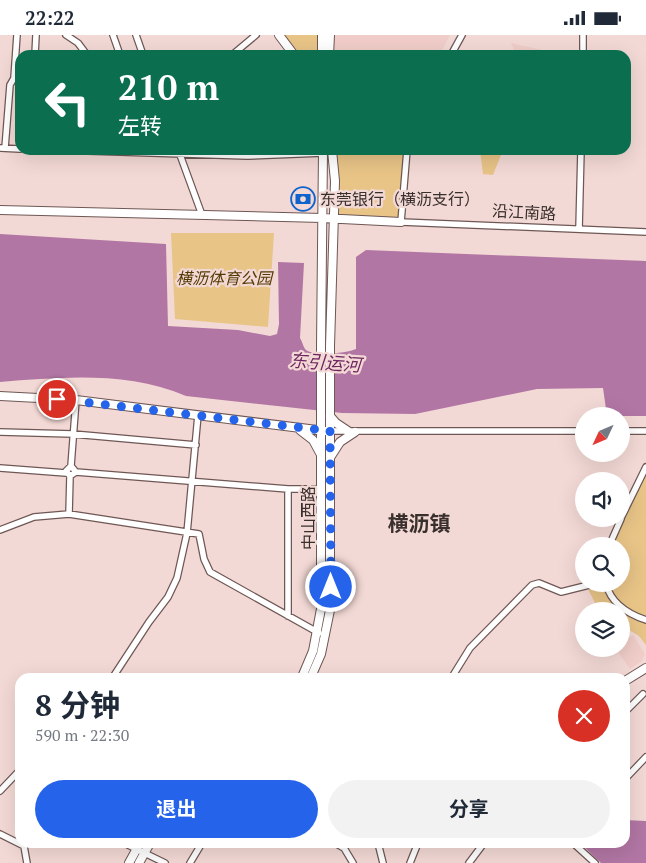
<!DOCTYPE html>
<html lang="zh">
<meta charset="utf-8">
<style>
body{margin:0;font-family:"PT Serif","Noto Sans SC",serif;background:#f2f2f3;color:#1f2937;height:100vh;display:flex;flex-direction:column;font-size:19px;white-space:nowrap}
*{box-sizing:border-box;margin:0}
p{font-size:16px;color:#747a83}
.icon{flex:none;width:28px;height:28px;fill:none;stroke:currentColor;stroke-width:2;stroke-linecap:round;stroke-linejoin:round}
.map{position:relative;flex:1;overflow:hidden}
.sheet{position:absolute;left:15px;top:638px;width:615px;height:175px;display:flex;flex-direction:column;background:#fff;border-radius:15px;box-shadow:0 5px 20px #0002}
.sheet>*{flex:none}
.banner{position:absolute;left:15px;top:15px;width:616px;height:105px;border-radius:15px;box-shadow:0 5px 20px #0002;background:#0b6e4f;color:#fff;overflow:hidden}
.needle{width:32px;rotate:226deg}
.controls{position:absolute;left:575px;top:372px;display:grid;gap:10px}
.controls a{display:grid;place-items:center;width:55px;height:55px;border-radius:50%;background:#fff;box-shadow:0 5px 20px #0002;font-size:25px}
.pin{position:absolute;display:grid;place-items:center;width:42px;height:42px;color:#fff;margin:-21px;border:2px solid #fff;border-radius:50%;box-shadow:0 1px 5px #0007}
.me{position:absolute;width:55px;margin:-28px;rotate:0deg;stroke-linejoin:round;filter:drop-shadow(0 0 4px #0008)}
.turn{display:flex;align-items:center;gap:18px;height:105px;padding:0 20px;font-size:22px}
.turn .icon{width:65px;height:65px;stroke-width:2.5}
.turn b{display:block;font-size:35px;line-height:42px}
.round{display:grid;place-items:center;flex:none;width:52px;height:52px;border-radius:26px;background:#f2f2f3}
.headline{display:flex;align-items:center;justify-content:space-between;height:85px;padding:0 20px}
h1{font-size:30px;font-weight:700;line-height:38px}
.action{display:flex;gap:10px;margin-top:auto;padding:10px 20px}
.action a{flex:1;height:58px;border-radius:30px;background:#2563eb;color:#fff;font-size:20px;font-weight:700;line-height:58px;text-align:center}
.action a+a{background:#f2f2f3;color:#1f2937}
.status{display:flex;justify-content:space-between;align-items:center;height:35px;padding:0 25px;background:#fff;direction:ltr}
.status svg{height:14px;fill:currentColor}
.map>svg:first-child{display:block}
.built{fill:#f0cdc8}
.green{fill:#e8c487}
.water{fill:#b276a4}
.lines{fill:none;stroke-linecap:round;stroke-linejoin:round}
.street-casing{stroke:#6e5754;stroke-width:8}
.secondary-casing{stroke:#6e5754;stroke-width:10}
.street{stroke:#fff;stroke-width:5.5}
.secondary{stroke:#fff;stroke-width:8}
.route{stroke:#2563eb;stroke-width:9;stroke-dasharray:0 16.2}
.labels{text-anchor:middle;stroke-width:4.5;stroke-linejoin:round;paint-order:stroke}
.poi-label{font-size:16px;fill:#392f2d;stroke:#f3d9d5;text-anchor:start}
.street-label{font-size:16px;fill:#392f2d;stroke:#f3d9d5}
.park-label{font-size:16px;font-style:italic;fill:#543a02;stroke:#f3d9d5}
.water-label{font-size:18px;font-style:italic;fill:#6e2560;stroke:#f3d9d5}
.district-label{font-size:21px;font-weight:bold;fill:#392f2d;stroke:#f3d9d5}
</style>
<div class="status"><b>22:22</b><svg viewBox="0 0 49 12"><path d="M0 12V9h3v3zM5 12V6h3v6zM10 12V3h3v9zM15 12V0h3v12zM26 1h20v11H26zM47 4h2v5h-2z"/></svg></div>
<div class="map">
<svg width="646" height="828" viewBox="0 0 646 828">
<rect width="100%" height="100%" fill="#f3d9d5"/>
<!-- built -->
<path class="built" d="M334,0H450L440,20H334Z
M511,8L542,15L540,20H516Z
M633,600L645,619L642,626L630,634L616,614H621V607Z"/>
<!-- green -->
<path class="green" d="M278,0H320V20H293Z
M332,115H407L401,187L335,184Z
M480,115H503L493,140L483,139Z
M171,198H274L268,292L175,284Z
M646,433V610L639,601L621,590V576H599L589,556L588,549H621V511H609Z"/>
<!-- water -->
<path class="water" d="M0,199L166,209L168,291L238,295L270,301L277,299L279,289L278,227L304,228L300,303C302,306 303,311 305,314C312,322 348,318 356,314V222L366,215L646,226V381H607L603,353L537,354L415,379L342,378L186,361C127,336 62,342 0,347Z
M625,785L646,786V828H601L580,808H625Z"/>
<g class="lines">
<!-- street casing -->
<g class="street-casing">
<path id="street" d="M66,0L78,8L87,20
M113,0L120,20
M136,0L143,20
M35,20L36,0
M232,20L256,0
M451,20L462,0
M583,20V0
M0,113L20,114
M5,113L10,50L14,43L17,0
M56,115L247,121L323,118
M407,115L401,187L646,197
M179,117L202,180
M579,194L581,115
M330,396H584
M621,396H646
M0,397L73,399L196,410
M71,431L76,365
M0,433L66,438
M76,437L71,431L66,436L70,441L76,437L288,454H321
M69,479L70,441
M621,483L646,432
M0,495L34,482L69,479L199,499L204,524L210,537L319,598
M609,511L621,484
M606,549C611,568 628,579 646,585
M288,581V454
M113,642L149,587L168,562L177,543L187,498L198,380
M452,642L470,613L532,550L539,548L561,557L593,549
M625,677L643,659
M625,744L646,722
M0,756L20,735
M0,799L24,811L27,828
M124,808L165,828
M335,808L344,813L353,828
M378,808L383,828
M573,808L595,828
M190,828L202,808
M410,828L418,808
M469,828L484,808"/>
</g>
<!-- secondary casing -->
<g class="secondary-casing">
<path id="secondary" d="M279,0L294,20
M322,0V20
M329,20L330,0
M0,175L322,183L401,187
M0,361L76,365L325,396
M330,381L336,388L348,396
M300,395L313,405L320,418
M331,421L340,407L355,397
M302,642L313,616L321,574V312L323,115
M311,642L321,619L330,575V311L335,146L332,115
M625,646L646,633
M129,828L140,808
M139,828L150,808"/>
</g>
<!-- street -->
<use href="#street" class="street"/>
<!-- secondary -->
<use href="#secondary" class="secondary"/>
</g>
<g class="lines">
<!-- route -->
<path class="route" d="M57,364L330,396L331,552"/>
</g>
<!-- icons -->
<defs>
<g id="bank-ring" transform="scale(1.25)"><circle r="9.5" fill="#f3d9d5" stroke="#0f63cc" stroke-width="1.5"/><path d="M-6-4H6V4H-6ZM0-2.3a2.3 2.3 0 1 0 0 4.6a2.3 2.3 0 1 0 0-4.6Z" fill="#0f63cc"/></g>
</defs>
<g fill-rule="evenodd">
<use href="#bank-ring" x="303" y="164"/>
</g>
<g class="labels">
<!-- poi labels -->
<g class="poi-label">
<text x="320" y="170">东莞银行（横沥支行）</text>
</g>
<!-- street labels -->
<g class="street-label">
<text transform="translate(524 177) rotate(3)" y="6">沿江南路</text>
<text transform="translate(308 483) rotate(-90)" y="6">中山西路</text>
</g>
<!-- park labels -->
<g class="park-label">
<text x="224" y="249">横沥体育公园</text>
</g>
<!-- water labels -->
<g class="water-label">
<text transform="translate(325 328) rotate(4)" y="6">东引运河</text>
</g>
<!-- district labels -->
<g class="district-label">
<text x="419" y="496">横沥镇</text>
</g>
</g>
</svg>
<div class="controls">
<a><svg class="needle" viewBox="-14 -14 28 28"><path d="M0-13l5 13h-10z" fill="#e53935"/><path d="M0 13l5-13h-10z" fill="#747a83"/></svg></a>
<a><svg class="icon" aria-label="sound" viewBox="0 0 24 24"><path d="M4 9h4l5-4v14l-5-4H4zM17 9q2 3 0 6"/></svg></a>
<a><svg class="icon" aria-label="search" viewBox="0 0 24 24"><circle cx="10" cy="10" r="6"/><path d="M15 15l6 6"/></svg></a>
<a><svg class="icon" aria-label="layers" viewBox="0 0 24 24"><path d="M12 4l9 5-9 5-9-5zM3 14l9 5 9-5"/></svg></a>
</div>
<div class="pin" style="left:57px;top:364px;background:#d93025"><svg class="icon" aria-label="arrive" viewBox="0 0 24 24"><path d="M6 21V4h12l-3 4 3 4H6"/></svg></div>
<svg class="me" style="left:331px;top:552px" viewBox="-20 -20 40 40"><circle r="17" fill="#2563eb" stroke="#fff" stroke-width="3"/><path d="M0-11L8 9 0 5-8 9z" fill="#fff"/></svg>
<div class="banner">
<div class="turn"><svg class="icon" aria-label="left" viewBox="0 0 24 24"><path d="M17 20v-9H6M10 6l-5 5 5 5"/></svg><div><b>210 m</b>左转</div></div>
</div>
<section class="sheet">
<div class="headline"><div><h1>8 分钟</h1><p>590 m · 22:30</p></div><a class="round" style="background:#d93025;color:#fff"><svg class="icon" aria-label="close" viewBox="0 0 24 24"><path d="M6 6l12 12M18 6L6 18"/></svg></a></div>
<div class="action"><a>退出</a><a>分享</a></div>
</section>
</div>
